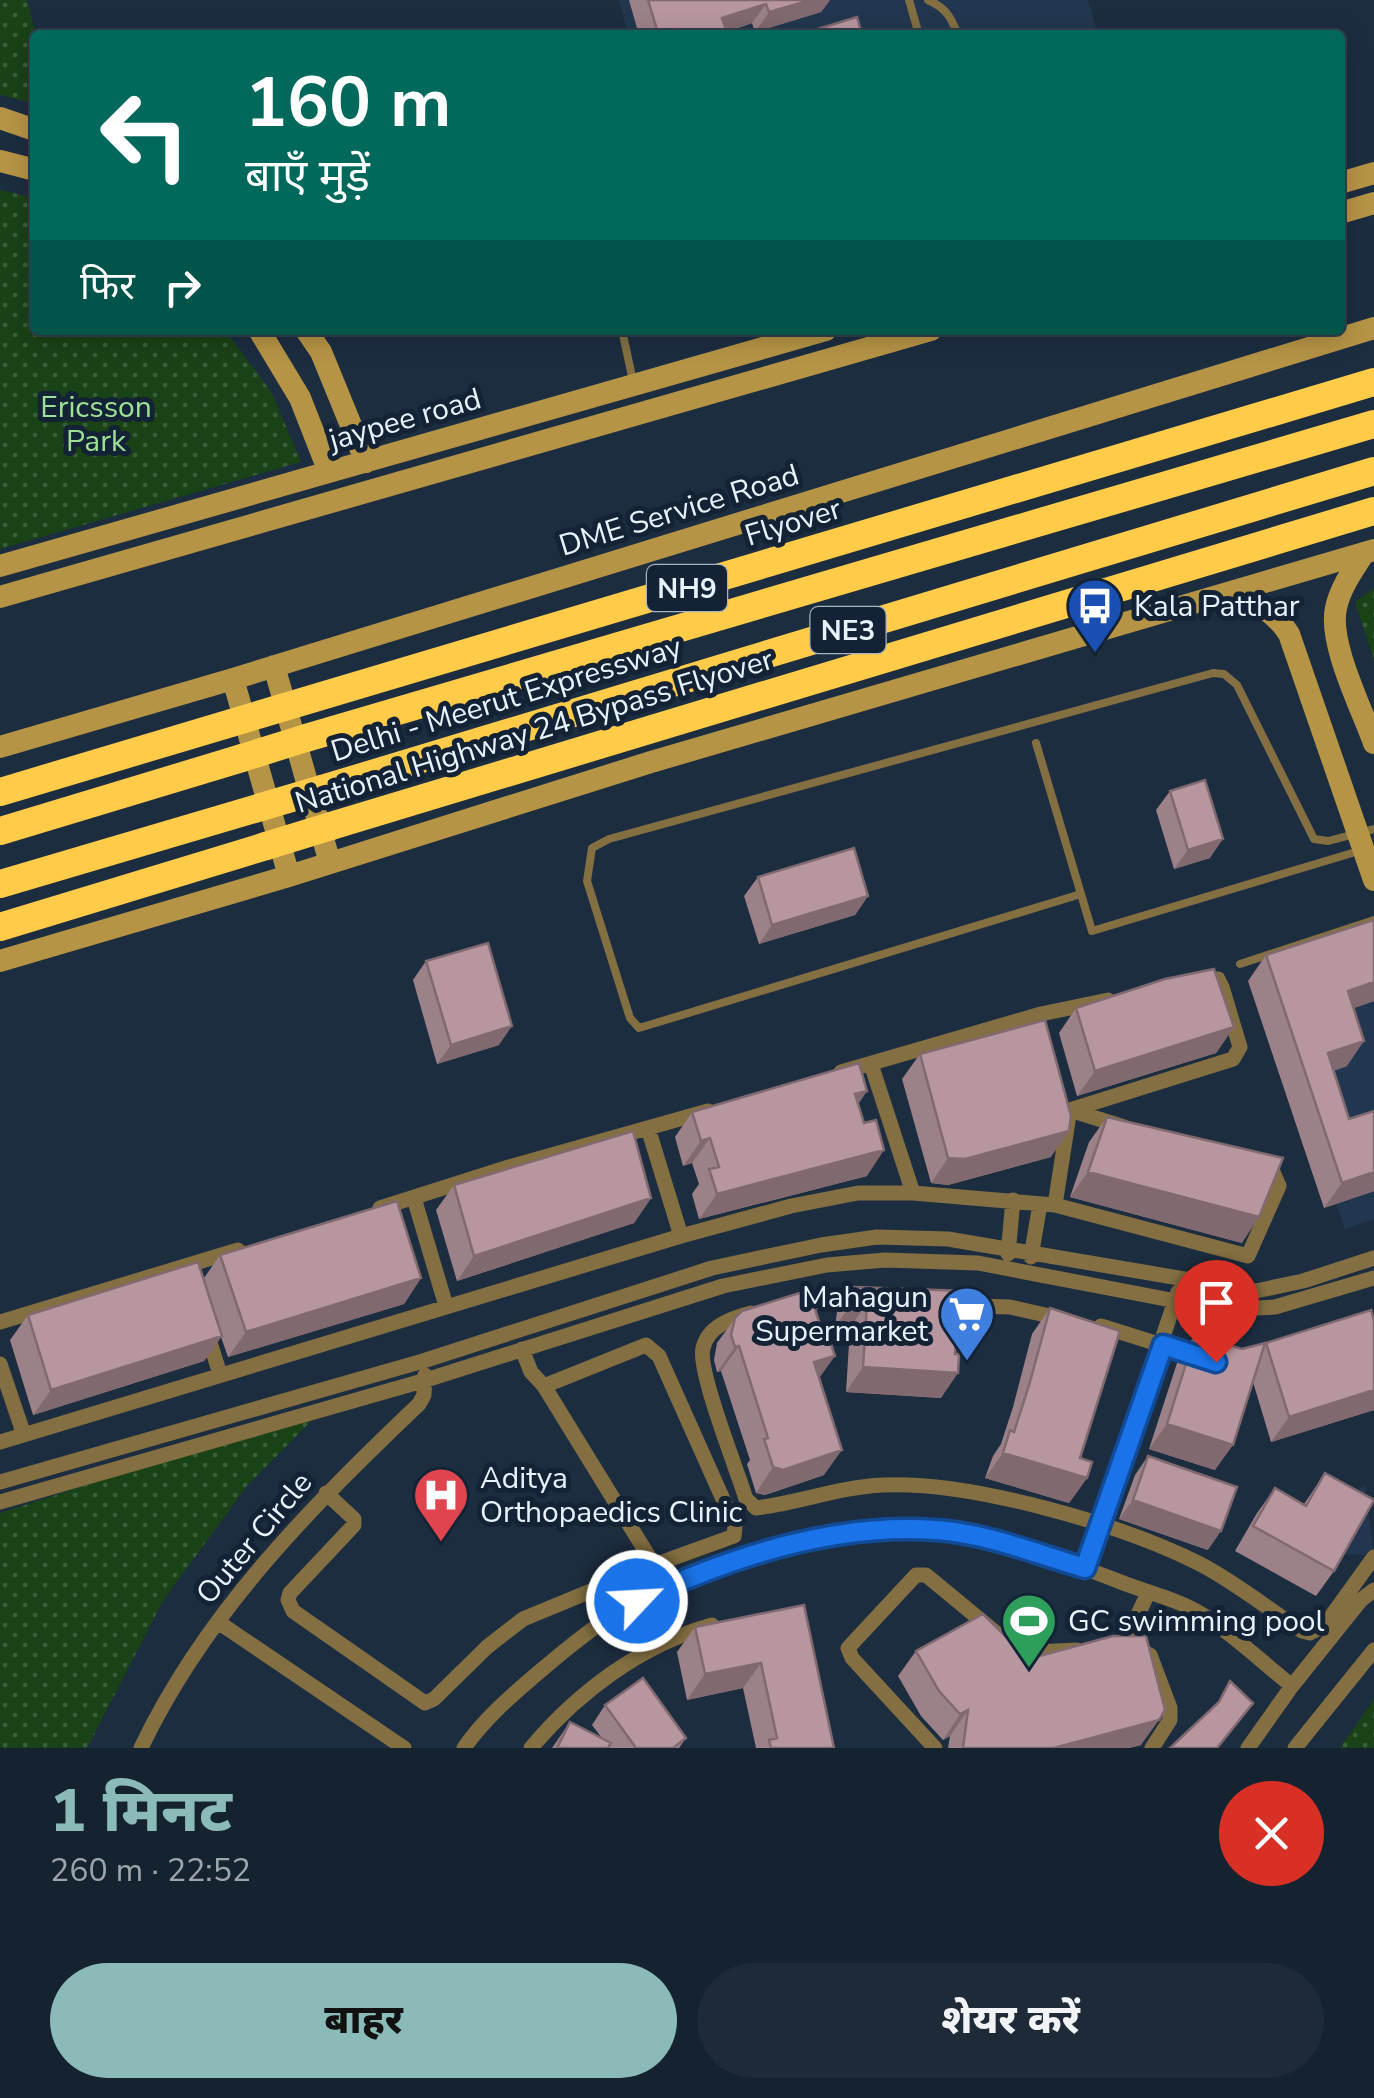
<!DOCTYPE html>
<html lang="hi">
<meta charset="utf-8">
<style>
body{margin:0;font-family:"Nunito Sans","Noto Sans Devanagari",sans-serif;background:#1e2a38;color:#f1f3f6;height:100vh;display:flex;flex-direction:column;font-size:38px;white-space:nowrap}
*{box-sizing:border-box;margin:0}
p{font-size:32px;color:#9da4ab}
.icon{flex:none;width:55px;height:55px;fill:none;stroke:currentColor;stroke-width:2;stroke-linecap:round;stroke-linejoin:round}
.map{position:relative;height:1748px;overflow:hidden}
.sheet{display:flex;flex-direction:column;background:#152230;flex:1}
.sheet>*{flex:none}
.guide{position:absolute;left:30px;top:30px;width:1315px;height:305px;border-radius:10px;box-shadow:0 5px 25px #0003,0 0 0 2px #343f4c;background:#00695c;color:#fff;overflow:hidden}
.pin{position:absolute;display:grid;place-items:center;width:85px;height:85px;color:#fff;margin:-102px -42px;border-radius:50% 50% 50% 0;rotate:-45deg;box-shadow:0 0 10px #0007}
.pin .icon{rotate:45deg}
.me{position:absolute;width:110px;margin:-55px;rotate:65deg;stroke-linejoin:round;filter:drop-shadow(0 0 8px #0008)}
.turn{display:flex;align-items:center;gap:35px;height:210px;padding:0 50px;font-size:45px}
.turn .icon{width:130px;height:130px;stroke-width:2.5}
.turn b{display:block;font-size:70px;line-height:85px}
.then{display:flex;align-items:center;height:95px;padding:0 50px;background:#0003;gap:20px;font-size:38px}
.round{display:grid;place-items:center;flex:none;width:105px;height:105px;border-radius:52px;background:#1e2a38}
.headline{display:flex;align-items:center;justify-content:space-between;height:170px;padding:0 50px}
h1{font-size:60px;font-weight:800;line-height:75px;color:#8bbbb9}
.primary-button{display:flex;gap:20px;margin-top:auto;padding:20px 50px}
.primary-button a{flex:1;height:115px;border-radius:60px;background:#8bbbb9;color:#111;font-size:40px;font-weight:800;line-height:115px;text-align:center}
.primary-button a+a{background:#1e2a38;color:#f1f3f6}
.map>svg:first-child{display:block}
.built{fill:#22374f}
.park{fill:url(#park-dots)}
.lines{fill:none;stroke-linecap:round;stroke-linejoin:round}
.lane{stroke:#836f41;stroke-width:8}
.street{stroke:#836f41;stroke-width:15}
.secondary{stroke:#b59446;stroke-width:22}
.highway{stroke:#ffcb48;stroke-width:28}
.highway-bridge{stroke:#ffcb48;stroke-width:28}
.wall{fill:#9d8189}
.shaded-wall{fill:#80696f}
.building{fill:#b7969f;stroke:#80696f;stroke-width:2.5}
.route-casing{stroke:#114b97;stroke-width:25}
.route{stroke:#1a73e8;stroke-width:18}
.labels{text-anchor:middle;stroke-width:10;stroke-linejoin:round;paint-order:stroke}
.shield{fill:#132335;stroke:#a7b4c2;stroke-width:2.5}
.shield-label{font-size:28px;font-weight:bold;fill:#e7f2fe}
.park-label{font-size:30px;fill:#9ce095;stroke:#132335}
.street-label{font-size:30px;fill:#e7f2fe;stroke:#132335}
.poi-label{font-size:30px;fill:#e7f2fe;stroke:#132335;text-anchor:start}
</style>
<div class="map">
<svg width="1374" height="1748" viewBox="0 0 1374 1748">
<defs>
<pattern id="park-dots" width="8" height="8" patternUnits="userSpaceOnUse" patternTransform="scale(2.5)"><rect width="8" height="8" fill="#194216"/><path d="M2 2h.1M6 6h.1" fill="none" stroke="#3a5e39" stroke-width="1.8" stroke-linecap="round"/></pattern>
</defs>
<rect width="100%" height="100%" fill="#1c2d40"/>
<!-- built -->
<path class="built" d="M619,0H1088L1098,35H628Z
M1374,972V1219L1345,1229L1256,978Z
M1365,1485L1374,1556L1321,1552L1279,1536Z"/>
<!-- park -->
<path class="park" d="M0,0H27L36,35L35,104L0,95Z
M0,190L35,198V330H225L272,393L301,462L0,549Z
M1374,588V661L1355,602Z
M324,1408L247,1486L163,1601L87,1748H0V1513Z
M1374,1699V1748H1340Z"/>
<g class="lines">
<!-- lane -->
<path class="lane" d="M909,0L919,35
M928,0C946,8 951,17 958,35
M622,330L633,381
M1036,743L1092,931L1359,851
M1081,894L639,1028L630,1018L587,881L592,848L609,839L1213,673L1224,674L1237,685L1314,839L1328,841L1374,829
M1240,964L1374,920"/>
<!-- street -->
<path class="street" d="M871,1064L913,1193
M841,1072L1041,1014L1108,1000
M1070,1110L1124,1127
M1070,1110L1233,1059L1240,1047L1222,987L1218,979L1199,981
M648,1128L681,1236
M414,1198L446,1306
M1055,1205L1069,1115
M380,1208L509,1167L708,1111
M1008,1254L1013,1200
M1031,1257L1040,1204
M793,1302L865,1301
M943,1305L1010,1307L1063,1319
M751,1313C732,1318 708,1326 703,1348C697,1370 738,1472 746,1499L756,1508C799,1503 839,1487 883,1485C971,1481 1121,1524 1200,1564C1235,1582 1268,1609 1302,1631L1310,1633L1325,1625L1374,1557
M0,1322L238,1250
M1101,1326L1203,1358
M206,1330L220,1374
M0,1364L24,1435
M544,1386L654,1565
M0,1442L681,1236L791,1206L858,1193H913L1055,1205L1248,1256L1279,1186L1273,1172L1261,1168
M0,1482L423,1361L712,1268L821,1245L877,1237L948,1239L1256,1291L1303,1281L1374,1258
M326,1493L354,1519V1525L290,1593L288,1600L293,1611L425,1703L434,1699L487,1647L523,1619L654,1565L734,1536L735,1526L659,1356L646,1345L544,1386L531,1372L522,1349
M0,1502L426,1380L723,1286L827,1265L885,1260L978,1263L1176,1301L1256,1308L1275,1307L1374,1278
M1085,1568L1178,1292
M637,1601L663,1643
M218,1622L404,1748
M1122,1649L1148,1593
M1135,1649L1150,1655L1170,1708V1720L1152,1748
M141,1748C205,1613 312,1506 419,1404L424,1395L425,1375
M464,1748C484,1719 512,1695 539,1672C566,1649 593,1627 623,1608C709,1557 836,1523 936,1530C994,1534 1064,1560 1118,1581C1145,1592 1178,1599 1203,1615C1234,1635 1263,1663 1292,1686
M531,1748C578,1692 641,1645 712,1625
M935,1748L852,1658L848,1648L916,1575H926L1012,1646L1036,1652L1077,1650
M1248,1748L1292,1686L1361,1600L1374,1590
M1295,1748L1374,1650"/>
<!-- secondary -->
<path class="secondary" d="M0,118L35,130
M0,161L35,170
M1340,183L1374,173
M1340,213L1374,203
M259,330L300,398L329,472
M306,330L321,352L366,462
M1364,553C1353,570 1340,588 1336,608C1328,643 1362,709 1374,743
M0,566L826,330
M1229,593C1254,602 1274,610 1289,634L1374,880
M0,597L931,330
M274,666L330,863
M233,679L289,876
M0,747L233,679L1374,328
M0,961L289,876L651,762L1374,550"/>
<!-- highway -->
<path class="highway" d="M306,738L1374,424
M322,789L1374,471
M331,826L1374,511
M0,831L242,758
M0,884L261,807
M0,927L266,846"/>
<!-- highway-bridge -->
<path class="highway-bridge" d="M242,758L306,738
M0,792L1374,382
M261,807L322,789
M266,846L331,826"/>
</g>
<!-- wall -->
<path class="wall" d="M629,0H830L821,12L755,32L752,23L727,32L728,35H639Z
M1170,791L1210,858L1174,869L1156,810Z
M758,877L868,896L855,915L759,944L744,896Z
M1374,920V1001L1354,1008L1347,1066L1333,1071L1374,1191L1324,1208L1248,981L1266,955Z
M426,961L499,1045L437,1064L413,980Z
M1076,1008L1234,1027L1216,1053L1077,1096L1059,1033Z
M920,1054L1051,1157L948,1185L931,1183L902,1079Z
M867,1091L858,1104L867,1176L699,1219L692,1194L699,1184L692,1163L683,1166L675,1137L692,1112Z
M1107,1117L1242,1243L1070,1197L1089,1142Z
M454,1185L651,1198L634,1223L457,1281L436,1210Z
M220,1255L421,1278L404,1304L228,1357L221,1337L204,1361L33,1415L10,1340L28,1315L204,1278Z
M854,1287L962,1310L957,1318L941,1398L846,1392L850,1328L835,1327L837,1312Z
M1050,1308L1080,1458L1087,1478L1069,1503L985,1478L993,1456L1001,1444L1013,1407L1032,1334Z
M735,1318L819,1378L824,1475L765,1495L756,1493L747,1464L750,1460L721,1371L717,1372L714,1360L717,1343Z
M1374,1321V1410L1271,1442L1253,1382L1215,1470L1149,1449L1178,1360L1195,1335L1242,1349Z
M1148,1456L1208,1550L1119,1519L1135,1475Z
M1325,1473L1334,1571L1316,1596L1235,1551L1257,1513L1275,1488L1304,1504Z
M804,1605L834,1748H756L743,1688L687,1700L677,1652L695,1627Z
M916,1651L1028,1659L1141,1745L1129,1748H948L950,1736L943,1740L921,1716L898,1676Z
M605,1705L686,1738L679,1748H552L570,1722L602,1738L592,1725Z"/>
<!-- shaded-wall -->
<path class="shaded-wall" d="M811,0H830L821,12L755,32L769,12Z
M766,4L752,23L716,35L722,18Z
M675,29L670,35H657L658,33Z
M1223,839L1210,858L1174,869L1188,850Z
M868,896L855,915L759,944L772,925Z
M1374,982V1001L1330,1016L1348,991Z
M512,1026L499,1045L437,1064L451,1045Z
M1234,1027L1216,1053L1077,1096L1095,1071Z
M1364,1041L1347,1066L1310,1078L1328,1053Z
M867,1091L849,1116L855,1094Z
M1069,1131L1051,1157L948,1185L931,1183L948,1158Z
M710,1138L692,1163L683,1166L701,1141Z
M884,1150L867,1176L699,1219L717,1194Z
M1088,1172L1259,1217L1242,1243L1070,1197Z
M1374,1172V1191L1324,1208L1342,1183Z
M651,1198L634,1223L457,1281L474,1256Z
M421,1278L404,1304L228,1357L246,1332Z
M853,1302L867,1303L850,1328L835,1327Z
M222,1336L204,1361L33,1415L51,1390Z
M739,1346L721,1371L717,1372L735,1347Z
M835,1356L817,1381L814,1362Z
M863,1367L958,1373L941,1398L846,1392Z
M1374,1390V1410L1271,1442L1289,1417Z
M1167,1424L1233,1445L1215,1470L1149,1449Z
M842,1450L824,1475L765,1495L756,1493L773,1467Z
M1003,1453L1087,1478L1069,1503L985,1478Z
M1133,1500L1221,1531L1208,1550L1119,1519Z
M761,1663L743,1688L687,1700L705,1674Z
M968,1710L950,1736L943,1740L960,1714Z
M1159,1720L1141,1745L1129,1748H1054Z"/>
<!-- building -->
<path class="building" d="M648,0H811L769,12L766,4L722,18L728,35H677L675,29L658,33Z
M857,17L862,35H798Z
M1205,780L1223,839L1188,850L1170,791Z
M854,848L868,896L772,925L758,877Z
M1374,920V982L1348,991L1364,1041L1328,1053L1349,1119L1374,1111V1172L1342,1183L1266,955Z
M488,943L512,1026L451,1045L426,961Z
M1214,969L1234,1027L1095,1071L1076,1008L1165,979Z
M1045,1020L1071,1116L1069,1131L965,1159L948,1158L920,1054Z
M859,1063L867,1091L855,1094L864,1123L876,1120L884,1150L717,1194L709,1169L719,1167L710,1138L701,1141L692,1112Z
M1107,1117L1283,1158L1259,1217L1088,1172Z
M633,1131L651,1198L474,1256L454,1185Z
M397,1201L421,1278L246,1332L220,1255Z
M198,1262L222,1336L51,1390L28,1315Z
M854,1287L964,1291L962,1310L958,1309L955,1354H959L958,1373L863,1367L867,1303L853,1302Z
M809,1290L822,1331L826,1330L835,1356L814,1362L842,1450L783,1470L773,1467L764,1439L768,1438L739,1346L735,1347L731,1335L735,1318L742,1311Z
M1050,1308L1120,1331L1080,1458L1092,1462L1087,1478L1003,1453L1010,1430L1014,1432L1030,1382Z
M1371,1310L1374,1321V1390L1289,1417L1266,1343Z
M1195,1335L1242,1349L1265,1343L1233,1445L1167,1424Z
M1148,1456L1237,1487L1221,1531L1133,1500Z
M1325,1473L1374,1500L1334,1571L1253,1526L1275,1488L1306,1506Z
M804,1605L834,1748H771L769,1740L777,1738L761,1663L705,1674L695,1627Z
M983,1614L1028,1659L1113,1636H1146L1165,1710L1159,1720L1054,1748H963L968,1710L960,1714L939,1691L916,1651Z
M643,1678L686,1738L673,1748H636L605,1705Z
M1230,1681L1253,1703L1217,1748H1170L1219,1702Z
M570,1722L611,1743L608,1748H557Z"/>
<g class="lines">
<!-- route casing -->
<g class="route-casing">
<path id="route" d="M637,1601C729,1557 832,1523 935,1530C986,1533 1036,1554 1085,1568L1163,1345L1216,1362"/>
</g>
<!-- route -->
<use href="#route" class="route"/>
</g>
<!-- icons -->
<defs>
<g id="bus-pin" transform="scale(2.875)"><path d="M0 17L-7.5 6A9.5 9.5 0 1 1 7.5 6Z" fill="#1a4fb4" stroke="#132335"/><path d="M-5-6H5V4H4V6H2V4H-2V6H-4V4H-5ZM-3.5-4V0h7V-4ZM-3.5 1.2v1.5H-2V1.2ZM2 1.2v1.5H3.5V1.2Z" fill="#fff"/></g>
<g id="supermarket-pin" transform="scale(2.875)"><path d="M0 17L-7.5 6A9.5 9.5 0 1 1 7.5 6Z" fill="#3f7fe0" stroke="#132335"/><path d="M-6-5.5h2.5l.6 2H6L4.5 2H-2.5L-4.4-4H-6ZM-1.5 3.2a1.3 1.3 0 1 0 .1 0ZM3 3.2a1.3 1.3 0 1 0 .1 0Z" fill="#fff"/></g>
<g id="hospital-pin" transform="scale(2.875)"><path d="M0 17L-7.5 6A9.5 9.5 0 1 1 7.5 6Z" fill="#e0444e" stroke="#132335"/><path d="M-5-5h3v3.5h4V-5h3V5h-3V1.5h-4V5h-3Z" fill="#fff"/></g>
<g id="stadium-pin" transform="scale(2.875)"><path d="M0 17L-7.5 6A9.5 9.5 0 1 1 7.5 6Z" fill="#2e9e5b" stroke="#132335"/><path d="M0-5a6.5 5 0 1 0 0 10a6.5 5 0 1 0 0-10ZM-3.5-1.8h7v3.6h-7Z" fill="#fff"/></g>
</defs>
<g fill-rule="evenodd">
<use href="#bus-pin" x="1095" y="606"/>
<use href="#supermarket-pin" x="967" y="1314"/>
<use href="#hospital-pin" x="441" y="1495"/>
<use href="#stadium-pin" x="1029" y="1621"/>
</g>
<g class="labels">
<!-- shield labels -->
<g class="shield">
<rect x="647" y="565" width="80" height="46" rx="8"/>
<rect x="810.5" y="607" width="75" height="46" rx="8"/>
</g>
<g class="shield-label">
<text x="687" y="598">NH9</text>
<text x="848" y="640">NE3</text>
</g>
<!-- park labels -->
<g class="park-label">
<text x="96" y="417">Ericsson<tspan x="96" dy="34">Park</tspan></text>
</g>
<!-- street labels -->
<g class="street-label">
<text transform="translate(405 419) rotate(-16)" y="10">jaypee road</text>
<text transform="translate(679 510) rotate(-17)" y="10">DME Service Road</text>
<text transform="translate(793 522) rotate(-17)" y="10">Flyover</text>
<text transform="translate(506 699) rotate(-17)" y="10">Delhi - Meerut Expressway</text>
<text transform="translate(534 731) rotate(-17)" y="10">National Highway 24 Bypass Flyover</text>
<text transform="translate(254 1538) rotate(-50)" y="10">Outer Circle</text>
</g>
<!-- poi labels -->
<g class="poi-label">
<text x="1134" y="616">Kala Patthar</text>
<text x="928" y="1307" text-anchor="end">Mahagun<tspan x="928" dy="34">Supermarket</tspan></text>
<text x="480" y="1488">Aditya<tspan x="480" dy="34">Orthopaedics Clinic</tspan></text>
<text x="1068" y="1631">GC swimming pool</text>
</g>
</g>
</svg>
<div class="pin" style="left:1216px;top:1362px;background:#d93025"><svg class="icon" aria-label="arrive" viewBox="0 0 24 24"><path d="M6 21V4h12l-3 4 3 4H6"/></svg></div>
<svg class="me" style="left:637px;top:1601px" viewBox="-20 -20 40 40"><circle r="17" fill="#1a73e8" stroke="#fff" stroke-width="3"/><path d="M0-11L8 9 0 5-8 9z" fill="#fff"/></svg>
<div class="guide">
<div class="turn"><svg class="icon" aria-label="left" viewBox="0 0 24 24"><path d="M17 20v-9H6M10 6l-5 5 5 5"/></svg><div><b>160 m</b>बाएँ मुड़ें</div></div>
<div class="then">फिर<svg class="icon" aria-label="right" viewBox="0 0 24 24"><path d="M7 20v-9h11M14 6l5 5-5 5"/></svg></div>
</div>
</div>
<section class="sheet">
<div class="headline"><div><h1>1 मिनट</h1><p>260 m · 22:52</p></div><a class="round" style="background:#d93025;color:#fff"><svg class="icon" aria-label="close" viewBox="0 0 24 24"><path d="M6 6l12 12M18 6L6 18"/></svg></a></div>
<div class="primary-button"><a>बाहर</a><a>शेयर करें</a></div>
</section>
